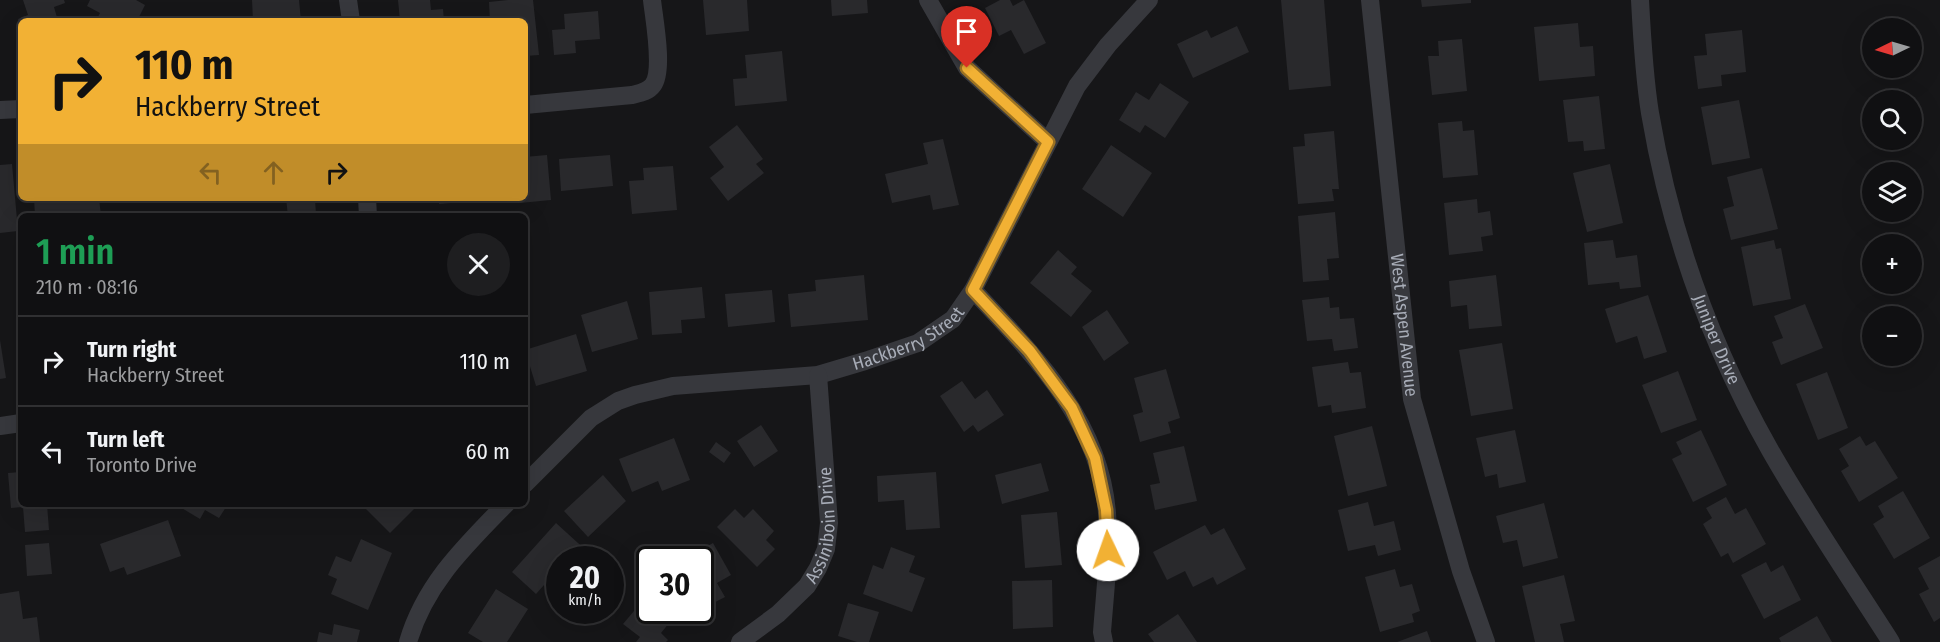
<!DOCTYPE html>
<meta charset="utf-8">
<style>
body{margin:0;font-family:"Fira Sans Condensed",sans-serif;background:#1e1e20;color:#f1f3f6;height:100vh;display:flex;flex-direction:column;font-size:22px;white-space:nowrap}
*{box-sizing:border-box;margin:0}
p{font-size:20px;color:#9c9d9f}
.icon{flex:none;width:33px;height:33px;fill:none;stroke:currentColor;stroke-width:2;stroke-linecap:round;stroke-linejoin:round}
.map{position:relative;flex:1;overflow:hidden}
.sheet{position:absolute;left:18px;top:213px;width:510px;height:294px;display:flex;flex-direction:column;background:#101012;border-radius:9px;box-shadow:0 6px 24px #0002,0 0 0 2px #303032}
.sheet>*{flex:none}
.top-card{position:absolute;left:18px;top:18px;width:510px;height:183px;border-radius:9px;box-shadow:0 6px 24px #0002,0 0 0 2px #303032;background:#f2b134;color:#111;overflow:hidden}
.needle{width:39px;rotate:265deg}
.tools{position:absolute;left:1862px;top:18px;display:grid;gap:12px}
.tools a{display:grid;place-items:center;width:60px;height:60px;border-radius:50%;background:#101012;box-shadow:0 6px 24px #0002,0 0 0 2px #303032;font-size:30px}
.speed{position:absolute;left:546px;top:546px;display:flex;gap:12px;font-size:30px;font-weight:700;text-align:center}
.speed>*{display:grid;place-content:center;width:78px;height:78px;border-radius:50%;background:#101012;box-shadow:0 6px 24px #0002,0 0 0 2px #303032;line-height:1}
.speed small{font-size:15px;font-weight:400}
.speed .limit{border:3px solid #111;border-radius:9px;background:#fff;color:#111}
.pin{position:absolute;display:grid;place-items:center;width:51px;height:51px;color:#fff;margin:-62px -26px;border-radius:50% 50% 50% 0;rotate:-45deg;box-shadow:0 0 6px #0007}
.pin .icon{rotate:45deg}
.me{position:absolute;width:66px;margin:-33px;rotate:357deg;stroke-linejoin:round;filter:drop-shadow(0 0 4px #0008)}
.turn{display:flex;align-items:center;gap:21px;height:126px;padding:0 18px;font-size:27px}
.turn .icon{width:78px;height:78px;stroke-width:2.5}
.turn b{display:block;font-size:42px;line-height:51px}
.lanes{display:flex;align-items:center;height:57px;padding:0 18px;background:#0003;justify-content:center;gap:30px;direction:ltr}
.lanes .off{opacity:.35}
.round{display:grid;place-items:center;flex:none;width:63px;height:63px;border-radius:32px;background:#1e1e20}
.overview{display:flex;align-items:center;justify-content:space-between;height:102px;padding:0 18px}
h1{font-size:36px;font-weight:600;line-height:45px;color:#1e9e55}
ul{padding:0;list-style:none}
li{display:flex;align-items:center;gap:18px;height:90px;padding:0 18px;border-top:2px solid #303032}
li div{flex:1}
li b{display:block;font-size:22px}
li em{font-style:normal}
.map>svg:first-child{display:block}
.building{fill:#29292c}
.lines{fill:none;stroke-linecap:round;stroke-linejoin:round}
.minor{stroke:#37383d;stroke-width:18}
.route-casing{stroke:#9d7322;stroke-width:15}
.route{stroke:#f2b134;stroke-width:10}
.labels{text-anchor:middle;stroke-width:6;stroke-linejoin:round;paint-order:stroke}
.street-label{font-size:18px;fill:#a8adb8;stroke:#111113}
</style>
<div class="map">
<svg width="1940" height="642" viewBox="0 0 1940 642">
<rect width="100%" height="100%" fill="#161618"/>
<!-- building -->
<path class="building" d="M23,0H64L65,3L54,7L58,21H21V27L18,19L28,15Z
M90,0H136L145,5L137,21H96L100,13L87,6Z
M252,0H299L301,21H253Z
M398,0H430L431,10L443,9L444,21H400Z
M508,0H533L539,55L525,56V21H490L489,2Z
M703,0H747L749,31L706,35Z
M831,0H867L868,13L832,16Z
M1000,0H1010L1013,6L1024,0L1046,43L1024,54L1011,30L999,36L985,8Z
M1281,0H1324L1331,86L1289,90Z
M1421,0H1471V3L1422,7Z
M598,11L600,39L575,41L576,53L554,55L552,30L565,29L564,14Z
M1578,23L1580,47L1593,46L1595,76L1539,81L1534,27Z
M1237,26L1249,52L1193,78L1177,44L1207,30L1211,38Z
M1742,30L1746,72L1721,75L1722,86L1698,89L1694,56L1707,55L1705,34Z
M1462,39L1467,91L1432,95L1428,56H1439L1438,41Z
M782,51L787,101L735,106L733,79L747,78L745,55Z
M1160,83L1189,102L1165,138L1145,125L1140,133L1119,120L1136,92L1149,100Z
M1599,96L1605,149L1584,151L1583,141L1568,142L1563,100Z
M1739,100L1750,158L1712,165L1701,107Z
M1462,121L1463,131L1474,130L1478,175L1443,178L1438,123Z
M737,125L763,159L756,164L764,173L728,201L710,178L724,167L709,147Z
M1334,131L1339,189H1332L1334,201L1298,204L1293,147L1305,146L1304,134Z
M943,139L959,205L933,210L930,195L892,203L885,174L928,164L923,143Z
M1111,145L1152,173L1123,217L1082,189Z
M547,155L551,200L520,203L519,198H525V157Z
M610,155L613,186L561,191L559,159Z
M12,164L18,231L0,233V165Z
M1610,164L1623,223L1587,232L1573,173Z
M673,166L677,210L632,214L629,181L644,180L643,168Z
M1762,168L1778,229L1731,240L1723,209L1734,206L1727,177Z
M34,198H99L101,216H35Z
M286,198H315L316,216H288Z
M439,198H476V201L439,204Z
M1477,199L1478,213L1490,211L1493,235L1481,237L1483,251L1449,255L1444,203Z
M1335,212L1339,258L1327,259L1329,280L1303,282L1298,216Z
M1613,240L1616,258L1637,255L1641,287L1620,289L1619,282L1588,285L1584,243Z
M1774,240L1776,249L1781,248L1791,299L1753,306L1741,247Z
M1058,250L1077,267L1071,274L1092,291L1071,317L1030,283Z
M864,275L868,320L791,327L788,294L816,291L815,280Z
M1496,275L1502,326L1469,329L1467,305L1451,307L1449,281Z
M702,287L705,318L681,320L682,333L652,335L649,292Z
M772,290L775,322L728,327L725,294Z
M1648,295L1667,352L1644,359L1637,336L1616,343L1605,309Z
M1329,297L1330,308L1339,307L1340,319L1354,318L1358,348L1334,351L1332,339L1307,341L1302,300Z
M627,301L638,339L592,352L581,315Z
M1805,304L1823,348L1781,365L1772,342L1783,338L1774,316Z
M1107,310L1129,343L1104,361L1082,327Z
M576,334L587,371L536,386L525,350Z
M0,340L6,378L0,379Z
M1502,343L1513,409L1471,416L1459,350Z
M1348,362L1350,373L1361,372L1366,408L1332,413L1331,405L1318,407L1312,367Z
M1166,369L1180,418L1168,422L1171,433L1140,442L1133,415L1143,412L1134,378Z
M1678,371L1697,420L1661,433L1642,385Z
M1827,372L1848,428L1818,440L1796,384Z
M962,381L975,399L987,390L1004,415L978,432L973,425L964,432L940,396Z
M761,425L778,451L754,467L737,441Z
M1372,426L1387,486L1348,496L1334,436Z
M1515,430L1526,482L1499,488L1497,474L1485,477L1476,438Z
M1701,430L1727,485L1693,502L1672,459L1682,454L1676,442Z
M1860,436L1866,446L1875,441L1898,478L1859,502L1841,471L1849,466L1839,449Z
M674,438L690,480L662,491L658,481L632,492L619,459Z
M716,442L731,453L724,463L709,452Z
M1184,446L1197,501L1155,510L1150,485L1160,483L1153,453Z
M1041,463L1049,491L1002,504L995,475Z
M21,472V504H47L49,530L25,532L23,507L11,508L8,473Z
M936,472L940,528L906,530L904,500L878,502L877,476Z
M603,475L626,501L588,537L564,511Z
M1903,491L1930,538L1894,559L1873,524L1884,517L1878,506Z
M1726,497L1735,514L1746,508L1766,544L1733,563L1728,553L1721,557L1703,524L1712,518L1706,508Z
M1368,502L1374,526L1394,521L1401,550L1378,556L1375,545L1348,551L1338,510Z
M1544,503L1558,558L1523,567L1517,540L1503,543L1496,516Z
M175,504H228L219,518L205,510L200,519Z
M361,504H419L390,533Z
M735,509L744,518L753,509L774,531L766,540L775,549L757,567L717,527Z
M1057,512L1062,565L1025,568L1021,515Z
M168,520L181,556L127,575L124,567L110,572L100,544Z
M556,523L589,553L583,560H560V567L536,594L512,572Z
M1205,525L1211,535L1224,528L1246,569L1217,585L1213,577L1193,587L1185,571L1167,580L1153,552Z
M361,539L392,553L368,610L331,594L337,579L328,575L336,556L351,562Z
M49,543L52,574L27,576L25,545Z
M713,543L731,575L717,583L725,597L700,610V560H683Z
M891,547L915,556L909,572L925,578L912,612L863,594L873,565L883,569Z
M1940,556V618L1934,622L1919,594L1929,589L1918,568Z
M1766,562L1771,572L1783,565L1801,600L1764,619L1741,575Z
M1395,569L1400,587L1412,584L1420,611L1412,614L1414,622L1380,632L1365,577Z
M1564,575L1575,621L1560,624L1564,642H1535L1522,586Z
M1052,580L1053,627L1013,629L1012,581Z
M496,589L528,609L507,642H483L468,633Z
M19,591L23,619L37,617L40,642H0V594Z
M650,592V610H676L678,612L661,633L668,640L666,642H636L640,637L623,624Z
M848,603L879,612L869,642H857L838,636Z
M1178,614L1197,642H1154L1148,634Z
M1817,616L1832,642H1781L1779,638Z
M334,624L360,630L357,642H317L319,632L332,635Z
M1427,631L1431,642H1397Z"/>
<g class="lines">
<!-- minor -->
<g class="minor">
<path d="M348,0L351,21"/>
<path d="M928,0L967,68L1048,142"/>
<path id="s1" d="M1370,0L1412,399L1461,571L1486,642"/>
<path id="s2" d="M1640,0C1642,38 1644,76 1650,113C1670,231 1711,346 1770,450C1807,515 1850,578 1891,642"/>
<path d="M525,105L632,95C640,93 648,92 653,85C664,70 654,19 652,0"/>
<path d="M0,110L21,109"/>
<path d="M367,198L368,216"/>
<path d="M973,290C1033,354 1100,420 1107,513C1110,553 1105,592 1102,632L1104,642"/>
<path d="M0,426L21,423"/>
<path id="s3" d="M525,484L591,418L618,401L635,395L673,386L818,375L865,361L918,343L953,319L973,290L1077,86L1108,45L1149,0"/>
<path d="M408,642C425,584 465,546 506,504"/>
<path id="s4" d="M740,642L778,614L807,586L818,568L826,549L829,523L818,375"/>
</g>
</g>
<g class="lines">
<!-- route casing -->
<g class="route-casing">
<path id="route" d="M967,68L1048,142L973,290L1030,351L1072,408L1095,458L1106,510L1108,550"/>
</g>
<!-- route -->
<use href="#route" class="route"/>
</g>
<g class="labels">
<!-- street labels -->
<g class="street-label">
<text dy="6" stroke="none"><textPath href="#s1" startOffset="327">West Aspen Avenue</textPath></text>
<text dy="6" stroke="none"><textPath href="#s3" startOffset="426">Hackberry Street</textPath></text>
<text dy="6" stroke="none"><textPath href="#s2" startOffset="350">Juniper Drive</textPath></text>
<text dy="6" stroke="none"><textPath href="#s4" startOffset="152">Assiniboin Drive</textPath></text>
</g>
</g>
</svg>
<div class="tools">
<a><svg class="needle" viewBox="-14 -14 28 28"><path d="M0-13l5 13h-10z" fill="#e53935"/><path d="M0 13l5-13h-10z" fill="#9c9d9f"/></svg></a>
<a><svg class="icon" aria-label="search" viewBox="0 0 24 24"><circle cx="10" cy="10" r="6"/><path d="M15 15l6 6"/></svg></a>
<a><svg class="icon" aria-label="layers" viewBox="0 0 24 24"><path d="M12 4l9 5-9 5-9-5zM3 14l9 5 9-5"/></svg></a>
<a>+</a>
<a>−</a>
</div>
<div class="speed"><div>20<small>km/h</small></div><div class="limit">30</div></div>
<div class="pin" style="left:967px;top:68px;background:#d93025"><svg class="icon" aria-label="arrive" viewBox="0 0 24 24"><path d="M6 21V4h12l-3 4 3 4H6"/></svg></div>
<svg class="me" style="left:1108px;top:550px" viewBox="-20 -20 40 40"><circle r="19" fill="#fff"/><path d="M0-13L10 11 0 6-10 11z" fill="#f2b134"/></svg>
<div class="top-card">
<div class="turn"><svg class="icon" aria-label="right" viewBox="0 0 24 24"><path d="M7 20v-9h11M14 6l5 5-5 5"/></svg><div><b>110 m</b>Hackberry Street</div></div>
<div class="lanes"><svg class="icon off" aria-label="left" viewBox="0 0 24 24"><path d="M17 20v-9H6M10 6l-5 5 5 5"/></svg><svg class="icon off" aria-label="ahead" viewBox="0 0 24 24"><path d="M12 20V5M6 11l6-6 6 6"/></svg><svg class="icon" aria-label="right" viewBox="0 0 24 24"><path d="M7 20v-9h11M14 6l5 5-5 5"/></svg></div>
</div>
<section class="sheet">
<div class="overview"><div><h1>1 min</h1><p>210 m · 08:16</p></div><a class="round"><svg class="icon" aria-label="close" viewBox="0 0 24 24"><path d="M6 6l12 12M18 6L6 18"/></svg></a></div>
<ul>
<li><svg class="icon" aria-label="right" viewBox="0 0 24 24"><path d="M7 20v-9h11M14 6l5 5-5 5"/></svg><div><b>Turn right</b><p>Hackberry Street</p></div><em>110 m</em></li>
<li><svg class="icon" aria-label="left" viewBox="0 0 24 24"><path d="M17 20v-9H6M10 6l-5 5 5 5"/></svg><div><b>Turn left</b><p>Toronto Drive</p></div><em>60 m</em></li>
</ul>
</section>
</div>
